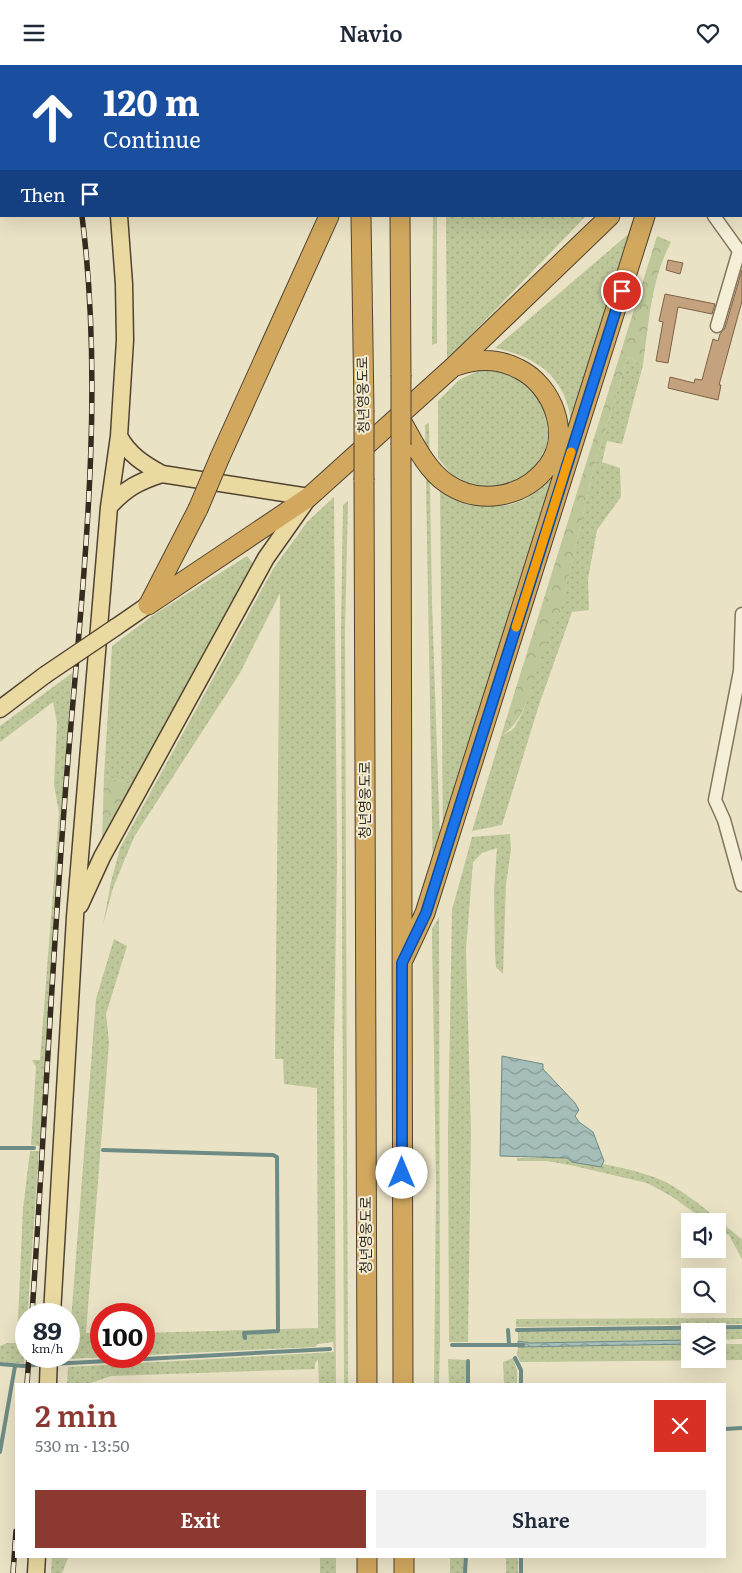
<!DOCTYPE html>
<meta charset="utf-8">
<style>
body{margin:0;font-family:Literata,"Noto Sans KR",serif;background:#f2f2f3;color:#1f2937;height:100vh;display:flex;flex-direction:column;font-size:19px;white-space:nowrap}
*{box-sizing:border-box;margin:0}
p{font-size:16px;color:#747a83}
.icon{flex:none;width:28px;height:28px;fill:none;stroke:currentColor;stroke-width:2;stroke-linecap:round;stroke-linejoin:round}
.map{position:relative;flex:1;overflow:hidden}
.drawer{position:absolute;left:15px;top:1318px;width:711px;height:175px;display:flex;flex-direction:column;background:#fff;border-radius:0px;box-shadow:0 5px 20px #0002}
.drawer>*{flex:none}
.top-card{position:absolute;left:0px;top:0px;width:742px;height:152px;box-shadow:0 5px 20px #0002;background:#1a4fa0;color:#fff;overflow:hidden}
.controls{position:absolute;left:681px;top:1148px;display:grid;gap:10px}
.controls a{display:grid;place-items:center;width:45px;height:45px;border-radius:0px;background:#fff;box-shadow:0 5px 20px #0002;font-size:25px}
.speed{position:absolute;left:15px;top:1238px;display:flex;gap:10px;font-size:25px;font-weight:700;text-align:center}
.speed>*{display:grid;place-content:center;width:65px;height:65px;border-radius:50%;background:#fff;box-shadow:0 5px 20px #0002;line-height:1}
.speed small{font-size:12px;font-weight:400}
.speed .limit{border:8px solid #d22;background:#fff;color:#111}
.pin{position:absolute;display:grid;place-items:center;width:42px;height:42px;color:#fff;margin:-21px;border:2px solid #fff;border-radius:50%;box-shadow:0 1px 5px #0007}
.me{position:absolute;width:55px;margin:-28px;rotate:0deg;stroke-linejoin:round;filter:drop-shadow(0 0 4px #0008)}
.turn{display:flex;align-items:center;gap:18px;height:105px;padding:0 20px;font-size:22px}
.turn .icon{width:65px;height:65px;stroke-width:2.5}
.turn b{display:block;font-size:35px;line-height:42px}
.then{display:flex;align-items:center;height:48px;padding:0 20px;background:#0003;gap:10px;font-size:19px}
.round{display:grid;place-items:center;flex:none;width:52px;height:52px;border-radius:0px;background:#f2f2f3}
.head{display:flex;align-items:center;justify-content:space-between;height:85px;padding:0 20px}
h1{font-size:30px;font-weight:600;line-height:38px;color:#8c3932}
.action{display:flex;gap:10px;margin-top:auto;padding:10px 20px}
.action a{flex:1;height:58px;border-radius:0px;background:#8c3932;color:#fff;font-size:20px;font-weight:600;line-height:58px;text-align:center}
.action a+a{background:#f2f2f3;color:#1f2937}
header{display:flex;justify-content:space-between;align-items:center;height:65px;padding:0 20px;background:#fff;font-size:22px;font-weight:600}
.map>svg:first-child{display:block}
.grass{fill:url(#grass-dots)}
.forest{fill:url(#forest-crowns)}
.water{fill:url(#water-waves);stroke:#6e8b86}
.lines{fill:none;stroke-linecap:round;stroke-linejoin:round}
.stream{stroke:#6e8b86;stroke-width:4}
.building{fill:#c4a27e;stroke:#806145}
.minor-casing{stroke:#83745d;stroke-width:15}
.major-casing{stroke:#514331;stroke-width:19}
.highway-casing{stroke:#514331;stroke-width:21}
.minor{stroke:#f5efd7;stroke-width:12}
.major{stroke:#ead9a0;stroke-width:16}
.highway{stroke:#d1a85e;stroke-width:19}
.rail-casing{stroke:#352b1f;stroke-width:5.5}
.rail{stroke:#f2ecd4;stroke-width:4;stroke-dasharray:11;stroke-linecap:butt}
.major-bridge-casing{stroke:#514331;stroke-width:19;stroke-linecap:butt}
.highway-bridge-casing{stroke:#514331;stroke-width:21;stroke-linecap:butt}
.major-bridge{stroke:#ead9a0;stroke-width:16}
.highway-bridge{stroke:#d1a85e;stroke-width:19}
.route-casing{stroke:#114b97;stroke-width:12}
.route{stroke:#1a73e8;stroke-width:9}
.slow{stroke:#f59e0b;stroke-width:9}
.labels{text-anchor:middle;stroke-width:4;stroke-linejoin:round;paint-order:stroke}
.street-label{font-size:14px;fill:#352b1f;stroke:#f2ecd4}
</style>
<header><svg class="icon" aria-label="menu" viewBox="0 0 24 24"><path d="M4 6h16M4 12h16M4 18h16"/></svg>Navio<svg class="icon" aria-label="heart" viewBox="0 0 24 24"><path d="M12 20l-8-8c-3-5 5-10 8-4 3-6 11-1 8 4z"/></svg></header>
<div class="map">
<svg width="742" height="1508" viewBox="0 0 742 1508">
<defs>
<pattern id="grass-dots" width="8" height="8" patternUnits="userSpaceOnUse" patternTransform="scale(1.25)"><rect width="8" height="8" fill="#bec79a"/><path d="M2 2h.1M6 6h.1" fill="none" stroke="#a4ab84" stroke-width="1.8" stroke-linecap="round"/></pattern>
<pattern id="forest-crowns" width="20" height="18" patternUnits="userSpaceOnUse" patternTransform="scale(1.25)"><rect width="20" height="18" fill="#bec79a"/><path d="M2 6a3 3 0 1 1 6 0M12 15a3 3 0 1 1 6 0" fill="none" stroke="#a4ab84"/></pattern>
<pattern id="water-waves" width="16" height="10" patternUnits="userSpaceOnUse" patternTransform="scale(1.25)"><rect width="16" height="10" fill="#a6beb9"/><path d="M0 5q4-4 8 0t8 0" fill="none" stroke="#889b96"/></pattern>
</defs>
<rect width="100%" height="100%" fill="#eae2c5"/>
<!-- grass -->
<path class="grass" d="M446,0H735L446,1Z
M433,151H437V278L432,280Z
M446,151H586L447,295Z
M632,166L572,366C569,316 542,293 495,283Z
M628,292L643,300L622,379L607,376L602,397L620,403L621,432L597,465L588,514L589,545L572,547L539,640L502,760L472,766L501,671C505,669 511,666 514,663C536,630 535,581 559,551L595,398Z
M484,303L511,304L545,331L554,377L538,408L500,424L474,421L452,410L438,393V336L459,315Z
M429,358L432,538L441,803L433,811L425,360Z
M554,411L443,778L440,420C490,443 510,455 554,411Z
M334,432L337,797L334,987L336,1319H319L318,1295L315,1298V1304L111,1311L88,1319H67L68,1302L334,1287L333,1277L318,1279L315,1282L144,1290V1268L318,1263L317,1023L284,1019L283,994H275L280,528L240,608L134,772L113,823L103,860L111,817L120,783L273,504L307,457Z
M348,436L345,566L348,1319H344L341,565L343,440Z
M247,491L252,497L251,510L137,721L104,711L112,581L152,551Z
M72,608L40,1081L31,1080L36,1002L32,995H40L59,748L54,719L57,658L53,637L0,677V661Z
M510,769L511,785L506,819L503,909L496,902L495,889L494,825L497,783L482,788L473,797L466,884L471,1065L468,1277H449L448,1068L452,845L472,772Z
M439,852L440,1278L439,1319H434L436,1120L432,864Z
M114,874L127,881L106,949L109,977L86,1268H101V1291H125L68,1294L96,934Z
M30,1086H39L24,1299L0,1297V1281L7,1278H17L23,1143Z
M517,1093H567L601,1102L602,1099C621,1102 641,1107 659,1114C689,1127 716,1154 742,1174V1194L729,1170L718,1165V1156H706L671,1131L647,1118L570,1100L547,1096H517Z
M742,1253V1259L516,1262V1254Z
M742,1264V1274L718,1275V1266H690V1275L530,1278L518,1276V1267Z
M690,1279V1294H718V1279H742V1295L520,1297L517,1290L518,1282Z
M513,1293L517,1305V1319H504L503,1297Z
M448,1294L466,1295V1319H449Z
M52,1491H69L62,1508H51Z
M320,1491H336V1508H320Z
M450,1491H464V1508H450Z
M506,1491H518V1508H506Z"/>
<!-- forest -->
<path class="forest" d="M657,171L671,177C651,215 649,257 643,300L628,292L595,398L559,552C534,582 537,650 501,671Z
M104,711L137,721L102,777Z"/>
<!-- water -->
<path class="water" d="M502,991L543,999V1004L575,1038L579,1045L575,1051L579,1057L593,1067L604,1096L601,1102L572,1097L567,1093L500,1091Z
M690,1275V1279L518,1282V1276L530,1278Z"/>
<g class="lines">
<!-- stream -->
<path class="stream" d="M0,1083H34
M103,1085L273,1090L277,1092L278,1266L244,1268L245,1273
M508,1265L509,1279
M517,1265L742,1262
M452,1280H523
M515,1293L521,1305V1319
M0,1299L23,1301L45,1299
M52,1299L330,1284
M468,1319V1296
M725,1364L742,1363
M0,1387L15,1301
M465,1508L466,1491
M521,1508V1491"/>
</g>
<!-- building -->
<path class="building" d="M668,195L683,198L680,209L666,205Z
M742,205V236L719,320H721L718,335L668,323L670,312L694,318L695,314L702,315L713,274L718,276L720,269L725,263Z
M665,229L715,239L712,249L678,242L668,298L656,296L663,257L659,256Z"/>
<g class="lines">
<!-- minor casing -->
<g class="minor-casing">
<path id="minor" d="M741,103H742
M714,151L742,190
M717,261L739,186
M742,549L740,606L715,735L724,755L742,820"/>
</g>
<!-- major casing -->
<g class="major-casing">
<path id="major" d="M92,0V1
M109,442C126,423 138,417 162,409
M116,562L148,540
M0,644L45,610
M80,840L102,792L266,493L309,432L162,409C144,399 129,390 119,371
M52,1249L75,852L109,442L119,371L125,275L124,219L119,151
M48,1319L49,1291
M36,1508L37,1491"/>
</g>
<!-- highway casing -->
<g class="highway-casing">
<path id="highway" d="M399,0V1
M360,1V0
M741,25H742
M361,151L364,345
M400,151L401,310
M402,357C414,378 426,404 446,418C479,441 524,433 548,401C572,369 552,320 519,304C498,293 478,293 456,301
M401,380L403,1319
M220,392L329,151
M364,415L367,1319
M149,539L198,444
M148,540L309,432L453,302L610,151
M404,893L425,848L645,151
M367,1491V1508
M404,1491V1508"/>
</g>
<!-- minor -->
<use href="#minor" class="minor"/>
<!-- major -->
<use href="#major" class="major"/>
<!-- highway -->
<use href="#highway" class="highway"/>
<!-- rail casing -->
<g class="rail-casing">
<path id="rail" d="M54,0V1
M32,1249C44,1072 52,896 66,719C81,531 106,340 82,151
M27,1319L29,1291
M13,1508L16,1466"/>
</g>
<!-- rail -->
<use href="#rail" class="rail"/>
<!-- major-bridge casing -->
<g class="major-bridge-casing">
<path id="major-bridge" d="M45,610L116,562"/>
</g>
<!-- highway-bridge casing -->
<g class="highway-bridge-casing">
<path id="highway-bridge" d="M401,310V380
M364,345V415
M198,444L220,392"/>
</g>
<!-- major-bridge -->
<use href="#major-bridge" class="major-bridge"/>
<!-- highway-bridge -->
<use href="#highway-bridge" class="highway-bridge"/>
</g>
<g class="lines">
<!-- route casing -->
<g class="route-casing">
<path id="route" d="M402,1108V898L426,848L622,226"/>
</g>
<!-- route -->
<use href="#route" class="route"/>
<!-- slow -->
<path class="slow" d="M516,562L571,387"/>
</g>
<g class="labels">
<!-- street labels -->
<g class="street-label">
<text transform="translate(363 330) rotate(-91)" y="5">청년영웅도로</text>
<text transform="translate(365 735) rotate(-90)" y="5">청년영웅도로</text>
<text transform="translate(366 1170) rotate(-90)" y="5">청년영웅도로</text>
</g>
</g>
</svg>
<div class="controls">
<a><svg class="icon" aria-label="sound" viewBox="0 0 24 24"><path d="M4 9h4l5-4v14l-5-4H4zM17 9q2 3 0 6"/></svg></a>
<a><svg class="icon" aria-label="search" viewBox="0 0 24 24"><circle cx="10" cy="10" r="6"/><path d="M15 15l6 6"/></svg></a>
<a><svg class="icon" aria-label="layers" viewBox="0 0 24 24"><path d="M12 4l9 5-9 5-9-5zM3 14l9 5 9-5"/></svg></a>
</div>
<div class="speed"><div>89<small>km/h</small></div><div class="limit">100</div></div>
<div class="pin" style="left:622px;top:226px;background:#d93025"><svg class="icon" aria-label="arrive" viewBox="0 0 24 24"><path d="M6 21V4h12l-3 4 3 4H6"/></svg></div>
<svg class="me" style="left:402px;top:1108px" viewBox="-20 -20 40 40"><circle r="19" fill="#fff"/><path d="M0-13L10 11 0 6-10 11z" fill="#1a73e8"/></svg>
<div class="top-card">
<div class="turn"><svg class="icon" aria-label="ahead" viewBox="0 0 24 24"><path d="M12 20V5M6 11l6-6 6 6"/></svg><div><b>120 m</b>Continue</div></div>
<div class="then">Then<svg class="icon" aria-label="arrive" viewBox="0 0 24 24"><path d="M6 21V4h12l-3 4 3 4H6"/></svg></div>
</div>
<section class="drawer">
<div class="head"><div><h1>2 min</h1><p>530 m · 13:50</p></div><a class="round" style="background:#d93025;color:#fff"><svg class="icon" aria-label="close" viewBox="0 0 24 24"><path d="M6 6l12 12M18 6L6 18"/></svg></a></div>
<div class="action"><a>Exit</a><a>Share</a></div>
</section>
</div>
